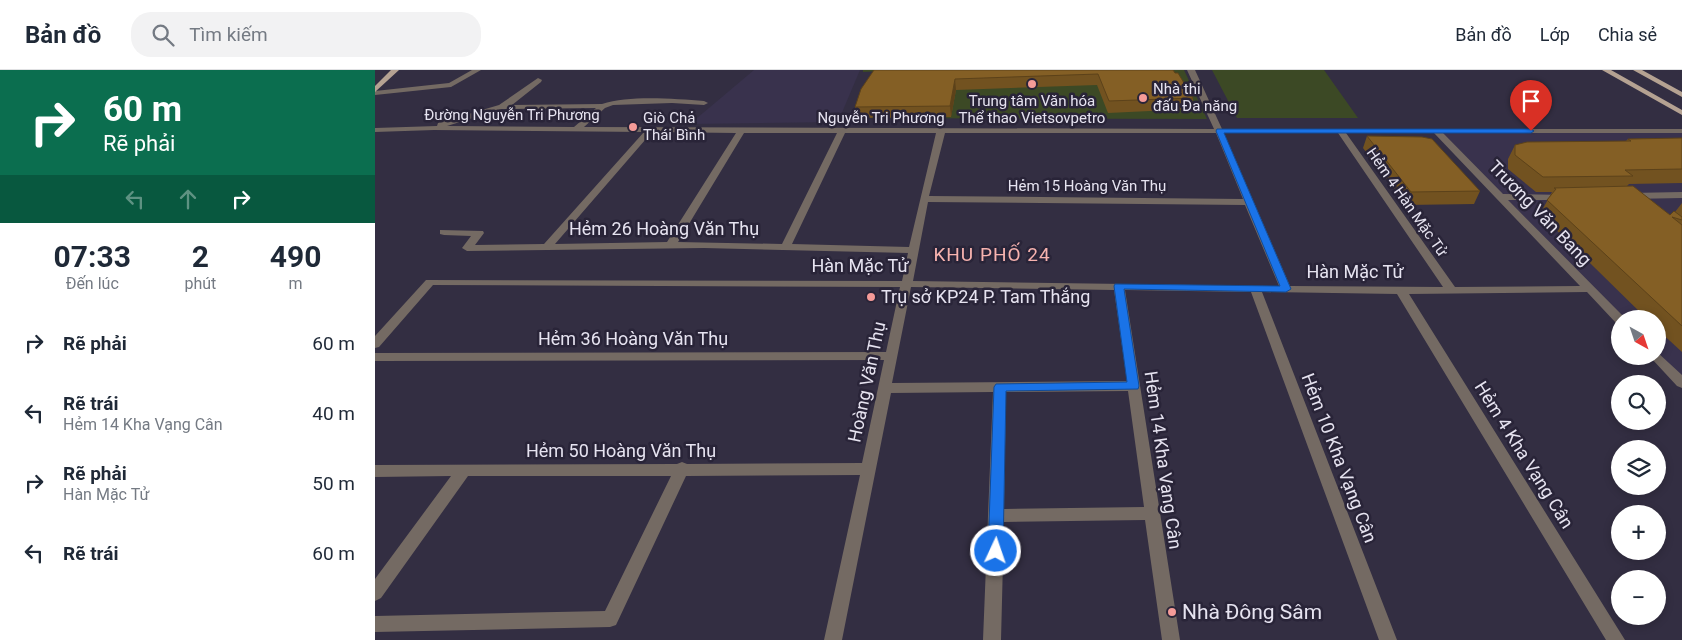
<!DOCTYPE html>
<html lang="vi">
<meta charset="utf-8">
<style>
body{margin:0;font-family:Roboto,sans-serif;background:#f2f2f3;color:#1f2937;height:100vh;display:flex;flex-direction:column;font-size:19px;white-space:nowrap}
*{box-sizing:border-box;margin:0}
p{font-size:16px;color:#747a83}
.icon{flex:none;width:28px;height:28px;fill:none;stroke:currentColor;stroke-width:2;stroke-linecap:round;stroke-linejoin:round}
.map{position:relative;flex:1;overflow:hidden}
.details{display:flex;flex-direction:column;background:#fff;width:375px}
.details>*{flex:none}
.banner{background:#0b6e4f;color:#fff;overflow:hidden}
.needle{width:32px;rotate:140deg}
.tools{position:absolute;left:1236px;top:240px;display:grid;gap:10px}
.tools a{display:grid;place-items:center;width:55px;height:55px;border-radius:50%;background:#fff;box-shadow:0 2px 8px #0003;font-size:25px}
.pin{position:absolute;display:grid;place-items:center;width:42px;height:42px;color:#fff;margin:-51px -21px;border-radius:50% 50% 50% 0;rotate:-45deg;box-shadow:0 0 5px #0007}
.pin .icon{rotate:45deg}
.me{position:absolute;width:55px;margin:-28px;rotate:3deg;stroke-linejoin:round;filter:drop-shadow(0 0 4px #0008)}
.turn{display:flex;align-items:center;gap:18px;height:105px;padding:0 20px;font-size:22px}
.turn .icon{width:65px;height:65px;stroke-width:2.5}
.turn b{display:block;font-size:35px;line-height:42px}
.lanes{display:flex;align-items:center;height:48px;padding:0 20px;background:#0003;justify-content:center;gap:25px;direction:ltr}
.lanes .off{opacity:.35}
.eta{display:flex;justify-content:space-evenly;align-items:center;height:85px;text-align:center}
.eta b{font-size:30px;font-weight:700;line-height:35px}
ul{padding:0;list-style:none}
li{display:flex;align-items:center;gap:15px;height:70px;padding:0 20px}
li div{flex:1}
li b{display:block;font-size:19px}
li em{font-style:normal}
header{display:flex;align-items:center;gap:30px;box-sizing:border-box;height:70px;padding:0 25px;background:#fff;border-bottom:1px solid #e0e1e3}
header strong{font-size:24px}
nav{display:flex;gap:28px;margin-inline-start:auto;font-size:18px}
.search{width:350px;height:45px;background:#f2f2f3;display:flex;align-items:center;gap:12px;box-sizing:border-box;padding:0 18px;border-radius:20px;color:#747a83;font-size:19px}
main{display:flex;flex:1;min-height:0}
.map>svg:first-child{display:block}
.built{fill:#39324d}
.green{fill:#3c4925}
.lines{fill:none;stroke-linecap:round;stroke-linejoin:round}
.minor{fill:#746a63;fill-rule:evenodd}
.major{fill:#b5a292;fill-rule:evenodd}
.wall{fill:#725220}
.shaded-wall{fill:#5c421a}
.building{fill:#845f25;stroke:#5c421a}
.route{fill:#1a73e8;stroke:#114b97}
.poi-dot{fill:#f59b98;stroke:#292438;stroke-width:2}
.labels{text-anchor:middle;stroke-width:5;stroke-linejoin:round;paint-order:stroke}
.far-poi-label{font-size:15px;fill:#e6e3f0;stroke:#292438;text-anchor:start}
.far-street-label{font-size:15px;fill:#e6e3f0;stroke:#292438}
.street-label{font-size:18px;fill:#e6e3f0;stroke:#292438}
.poi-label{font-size:18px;fill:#e6e3f0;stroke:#292438;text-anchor:start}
.neighbourhood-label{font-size:19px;letter-spacing:1px;fill:#f7b3af;stroke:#292438}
.near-poi-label{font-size:21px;fill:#e6e3f0;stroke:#292438;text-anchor:start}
</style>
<header>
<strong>Bản đồ</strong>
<div class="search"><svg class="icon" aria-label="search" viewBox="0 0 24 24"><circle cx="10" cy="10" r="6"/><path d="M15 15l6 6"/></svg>Tìm kiếm</div>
<nav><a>Bản đồ</a><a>Lớp</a><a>Chia sẻ</a></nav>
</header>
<main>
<section class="details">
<div class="banner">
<div class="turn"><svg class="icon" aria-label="right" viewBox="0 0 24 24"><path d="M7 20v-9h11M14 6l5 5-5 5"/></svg><div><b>60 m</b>Rẽ phải</div></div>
<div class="lanes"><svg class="icon off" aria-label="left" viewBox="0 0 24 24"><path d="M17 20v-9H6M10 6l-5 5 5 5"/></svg><svg class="icon off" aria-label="ahead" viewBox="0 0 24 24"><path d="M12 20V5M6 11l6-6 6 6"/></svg><svg class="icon" aria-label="right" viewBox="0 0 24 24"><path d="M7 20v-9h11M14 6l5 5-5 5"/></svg></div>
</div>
<div class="eta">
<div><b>07:33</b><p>Đến lúc</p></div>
<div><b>2</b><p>phút</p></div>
<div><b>490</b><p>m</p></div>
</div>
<ul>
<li><svg class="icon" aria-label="right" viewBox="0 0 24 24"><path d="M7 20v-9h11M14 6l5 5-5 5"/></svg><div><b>Rẽ phải</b></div><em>60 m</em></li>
<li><svg class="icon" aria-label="left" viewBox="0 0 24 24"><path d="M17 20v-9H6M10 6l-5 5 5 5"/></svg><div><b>Rẽ trái</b><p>Hẻm 14 Kha Vạng Cân</p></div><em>40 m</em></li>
<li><svg class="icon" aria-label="right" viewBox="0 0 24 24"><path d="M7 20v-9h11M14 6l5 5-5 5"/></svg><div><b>Rẽ phải</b><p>Hàn Mặc Tử</p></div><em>50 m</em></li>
<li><svg class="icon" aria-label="left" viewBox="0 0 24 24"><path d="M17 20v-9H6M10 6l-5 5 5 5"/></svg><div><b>Rẽ trái</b></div><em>60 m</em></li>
</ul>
</section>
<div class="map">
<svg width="1307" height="570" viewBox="0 0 1307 570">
<rect width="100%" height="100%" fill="#332e42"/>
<!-- built -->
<path class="built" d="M379,0H485L463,52L315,54Z
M1061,61H1307V313L1282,286V249H1245Z"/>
<!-- green -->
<path class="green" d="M488,0H809L832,49L476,48L508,1L488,2Z
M837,0H949L983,48H862Z"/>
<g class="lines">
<!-- minor -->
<path class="minor" d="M97,0H106L76,17L0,25V21L74,13Z
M812,0H820L847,59H1307V63H1068L1128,124L1193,125V129L1190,130H1133L1249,247L1250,249H1245V254L1241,253L1212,222L1034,224L1250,570H1231L1022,224L887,222L1022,570H1004L876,222L750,220L805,570H787L770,450L629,452L626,570H608L618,322L516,323L467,570H449L485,405L311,406L241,555L235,557L0,562V546L230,541L296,406H93L6,528L0,531V509L76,406L0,407V395L302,394L307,392L312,394L487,393L509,290L0,291V283L511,282L525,217L58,215L4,277L0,278V266L51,210L527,211L533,183L329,178L92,181L87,178L96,166L69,165L65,164V160L108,161L109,163L100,175L169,174L269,62L59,60L0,62V58L62,56L63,53L124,35L163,8L167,10L166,12L137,35L227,34C255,25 299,29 329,31L333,33L329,35L297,33L238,35L230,38L209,57L839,59ZM221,38L199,57L72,56L127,39ZM277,62L361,63L292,172L180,174ZM369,63H462L407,174L303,172ZM470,63H561L534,177L417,174ZM570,63H841L868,129L554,126ZM849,63H963L1068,217L915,216ZM971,63H1059L1205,216L1080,217ZM553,132L870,135L904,216L538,211ZM536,217L739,220L752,311L517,313ZM753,321L769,437L629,439L631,322Z
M1307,122V128L1255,129L1250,126L1255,123Z
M1282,282L1307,305V318L1302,316L1277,289L1275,286H1282Z"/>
<!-- major -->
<path class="major" d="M16,0H24L0,22V16Z
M1227,0H1236L1307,40V45Z
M1258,0H1267L1307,22V27Z"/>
</g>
<!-- wall -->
<path class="wall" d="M499,0H798L818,28L817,39L733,43L722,15L581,20L576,47L481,48L480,37Z
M992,66L1105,121L1099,134L1031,135L988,78Z
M1307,68V113L1254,114L1252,116L1295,145L1300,142L1307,133V282L1282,259V249H1272L1165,144L1177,122H1161L1133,99V89L1140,75L1251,71L1253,69Z"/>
<!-- shaded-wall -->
<path class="shaded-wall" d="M580,9L581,20L576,47L575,36Z"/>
<!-- building -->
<path class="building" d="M499,0H798L800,3H803L818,28L734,31L723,4L580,9L575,36L480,37L486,19Z
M992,66L1047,67L1057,69L1105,121L1036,122Z
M1307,68V99L1250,100L1258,106L1168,107L1140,85V75L1152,72L1256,71L1253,69Z
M1258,116L1295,145L1299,141L1307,147V150L1297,147L1307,155V256L1172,130L1181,119L1179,118Z"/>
<!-- route -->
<path class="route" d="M842,59H1156L1159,61L1156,63H849L916,219L911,222L749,219L764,316L763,319L631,321L628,481L626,486L621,488L615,486L613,481L619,317L621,314L752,312L739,216L740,214L905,216L841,61Z"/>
<!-- markers -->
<g class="poi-dot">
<circle cx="657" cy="14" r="5"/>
<circle cx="768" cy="28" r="5"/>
<circle cx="258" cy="57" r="5"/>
<circle cx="496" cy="227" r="5"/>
<circle cx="797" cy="542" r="5"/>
</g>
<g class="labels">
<!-- far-poi labels -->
<g class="far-poi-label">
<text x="778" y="24">Nhà thi<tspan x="778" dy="17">đấu Đa năng</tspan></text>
<text x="657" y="36" text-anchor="middle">Trung tâm Văn hóa<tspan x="657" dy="17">Thể thao Vietsovpetro</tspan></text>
<text x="268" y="53">Giò Chả<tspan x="268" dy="17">Thái Bình</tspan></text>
</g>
<!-- far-street labels -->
<g class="far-street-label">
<text x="137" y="50">Đường Nguyễn Tri Phương</text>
<text x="506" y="53">Nguyễn Tri Phương</text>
<text x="712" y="121">Hẻm 15 Hoàng Văn Thụ</text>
<text transform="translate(1032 132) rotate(55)" y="5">Hẻm 4 Hàn Mặc Tử</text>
</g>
<!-- street labels -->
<g class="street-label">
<text transform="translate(1165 143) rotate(46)" y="6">Trương Văn Bang</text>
<text x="289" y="165">Hẻm 26 Hoàng Văn Thụ</text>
<text x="485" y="202">Hàn Mặc Tử</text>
<text x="980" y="208">Hàn Mặc Tử</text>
<text x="258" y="275">Hẻm 36 Hoàng Văn Thụ</text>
<text transform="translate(492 312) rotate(-78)" y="6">Hoàng Văn Thụ</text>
<text x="246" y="387">Hẻm 50 Hoàng Văn Thụ</text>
<text transform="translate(1149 385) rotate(58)" y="6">Hẻm 4 Kha Vạng Cân</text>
<text transform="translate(964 388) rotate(69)" y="6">Hẻm 10 Kha Vạng Cân</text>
<text transform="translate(788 390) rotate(82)" y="6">Hẻm 14 Kha Vạng Cân</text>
</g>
<!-- poi labels -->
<g class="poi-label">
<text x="506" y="233">Trụ sở KP24 P. Tam Thắng</text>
</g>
<!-- neighbourhood labels -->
<g class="neighbourhood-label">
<text x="617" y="191">KHU PHỐ 24</text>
</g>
<!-- near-poi labels -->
<g class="near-poi-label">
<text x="807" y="549">Nhà Đông Sâm</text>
</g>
</g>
</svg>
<div class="tools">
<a><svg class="needle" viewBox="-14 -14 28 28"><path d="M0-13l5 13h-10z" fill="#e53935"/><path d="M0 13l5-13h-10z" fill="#747a83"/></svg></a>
<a><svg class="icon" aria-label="search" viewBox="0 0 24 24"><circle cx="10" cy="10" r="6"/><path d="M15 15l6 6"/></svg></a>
<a><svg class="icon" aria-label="layers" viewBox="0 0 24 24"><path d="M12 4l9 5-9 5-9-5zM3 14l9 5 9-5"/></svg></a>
<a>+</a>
<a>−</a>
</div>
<div class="pin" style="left:1156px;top:61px;background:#d93025"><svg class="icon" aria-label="arrive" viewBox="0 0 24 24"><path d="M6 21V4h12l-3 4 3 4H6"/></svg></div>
<svg class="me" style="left:621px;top:481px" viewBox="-20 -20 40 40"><circle r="17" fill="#1a73e8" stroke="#fff" stroke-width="3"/><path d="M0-11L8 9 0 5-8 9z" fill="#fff"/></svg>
</div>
</main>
